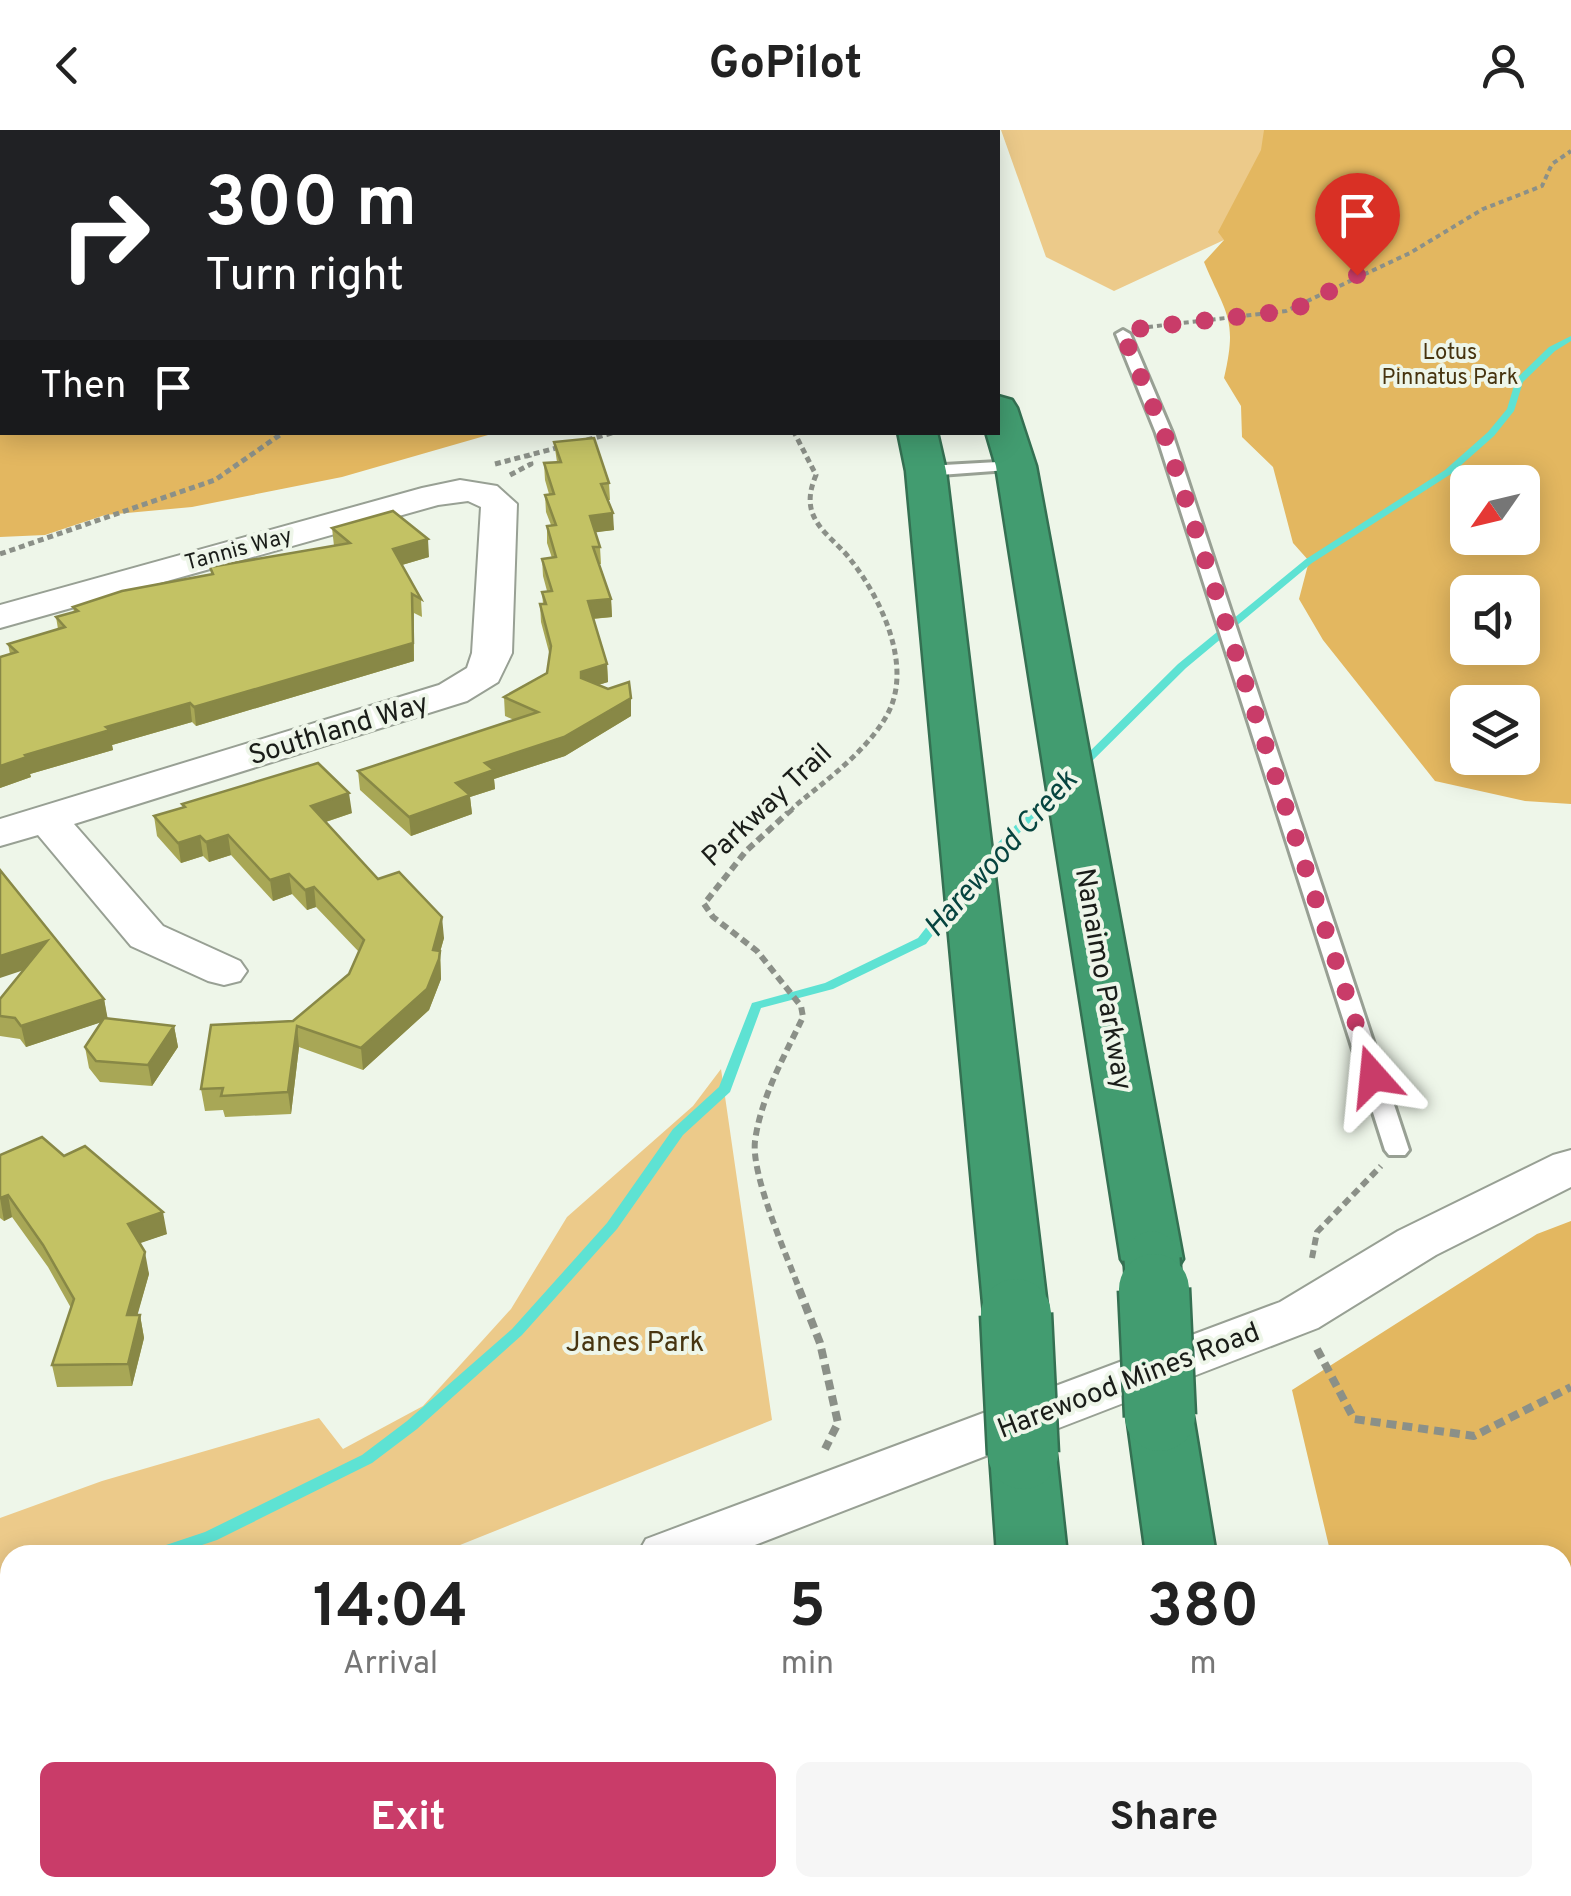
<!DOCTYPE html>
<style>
body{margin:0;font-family:Overpass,sans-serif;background:#f6f6f6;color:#222;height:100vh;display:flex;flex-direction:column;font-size:38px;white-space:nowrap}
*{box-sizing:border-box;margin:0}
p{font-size:32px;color:#767676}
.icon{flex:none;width:55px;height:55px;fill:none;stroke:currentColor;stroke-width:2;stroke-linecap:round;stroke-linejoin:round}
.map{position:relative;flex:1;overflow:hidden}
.details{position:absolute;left:0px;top:1415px;width:1572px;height:352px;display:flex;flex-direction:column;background:#fff;border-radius:30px 30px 0 0;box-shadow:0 5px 25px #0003}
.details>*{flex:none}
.banner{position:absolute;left:0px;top:0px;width:1000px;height:305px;box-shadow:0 5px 25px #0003;background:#202124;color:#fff;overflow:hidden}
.needle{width:65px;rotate:236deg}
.buttons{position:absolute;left:1450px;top:335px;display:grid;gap:20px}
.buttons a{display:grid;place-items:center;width:90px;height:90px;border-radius:15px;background:#fff;box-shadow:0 5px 25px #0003;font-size:50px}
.pin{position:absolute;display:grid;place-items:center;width:85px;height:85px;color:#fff;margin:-102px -42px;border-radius:50% 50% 50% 0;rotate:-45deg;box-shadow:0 0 10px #0007}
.pin .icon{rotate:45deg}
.me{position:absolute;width:110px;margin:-55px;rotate:342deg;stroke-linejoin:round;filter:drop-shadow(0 0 8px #0008)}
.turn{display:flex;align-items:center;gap:35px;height:210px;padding:0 40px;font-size:45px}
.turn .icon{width:130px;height:130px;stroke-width:2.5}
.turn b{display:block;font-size:70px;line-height:85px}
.then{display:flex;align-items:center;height:95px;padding:0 40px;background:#0003;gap:20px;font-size:38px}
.eta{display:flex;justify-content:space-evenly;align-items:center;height:170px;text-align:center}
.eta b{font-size:60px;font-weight:700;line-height:70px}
.action{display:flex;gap:20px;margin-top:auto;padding:20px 40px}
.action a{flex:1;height:115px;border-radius:15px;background:#c93c69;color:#fff;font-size:40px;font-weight:700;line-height:115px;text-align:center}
.action a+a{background:#f6f6f6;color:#222}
header{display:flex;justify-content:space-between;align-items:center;height:130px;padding:0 40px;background:#fff;font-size:45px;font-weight:700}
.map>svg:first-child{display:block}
.green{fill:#ecca8a}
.forest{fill:#e3b760;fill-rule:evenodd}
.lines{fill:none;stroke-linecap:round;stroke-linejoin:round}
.stream{fill:#5ee2d3;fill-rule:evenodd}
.service-casing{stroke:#98a094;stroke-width:6}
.minor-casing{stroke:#98a094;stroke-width:4}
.motorway-casing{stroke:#347052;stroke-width:5}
.path-far3{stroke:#8b9088;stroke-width:4;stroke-dasharray:5 4;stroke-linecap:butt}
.path-far2{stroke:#8b9088;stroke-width:5;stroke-dasharray:6 4;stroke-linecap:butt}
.path-far1{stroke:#8b9088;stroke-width:6;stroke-dasharray:8 5;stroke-linecap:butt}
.path{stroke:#8b9088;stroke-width:8;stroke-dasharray:10 6;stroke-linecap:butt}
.service{fill:#fff;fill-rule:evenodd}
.minor{fill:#fff;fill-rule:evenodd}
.motorway{fill:#429c70;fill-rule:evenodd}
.motorway-bridge-far1-casing{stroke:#347052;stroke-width:60;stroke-linecap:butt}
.motorway-bridge-casing{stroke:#347052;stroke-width:75;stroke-linecap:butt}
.motorway-bridge-far1{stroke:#429c70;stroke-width:55}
.motorway-bridge{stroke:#429c70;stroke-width:70}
.wall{fill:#a8a756}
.shaded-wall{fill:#888846}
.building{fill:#c3c264;stroke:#888846;stroke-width:2.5}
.route{stroke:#c93c69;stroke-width:18;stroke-dasharray:0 32.4}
.labels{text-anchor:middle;stroke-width:8;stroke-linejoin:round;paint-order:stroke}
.far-park-label{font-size:22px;fill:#47340f;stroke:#eef6e9}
.far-street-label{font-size:22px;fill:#1a1d19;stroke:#eef6e9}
.street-label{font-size:28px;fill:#1a1d19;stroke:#eef6e9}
.park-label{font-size:28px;fill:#47340f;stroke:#eef6e9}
.water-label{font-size:30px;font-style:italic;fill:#06443f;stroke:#eef6e9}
</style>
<header><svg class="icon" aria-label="back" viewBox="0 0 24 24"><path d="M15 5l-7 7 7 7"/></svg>GoPilot<svg class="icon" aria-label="person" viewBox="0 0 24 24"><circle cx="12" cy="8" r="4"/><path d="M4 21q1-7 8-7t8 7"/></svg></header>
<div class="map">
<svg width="1571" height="1766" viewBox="0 0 1571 1766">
<rect width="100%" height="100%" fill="#eef6e9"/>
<!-- green -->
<path class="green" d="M1001,0H1345L1224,110L1114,161L1046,127Z
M721,939L772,1290L435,1425H10V1575L0,1577V1388L102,1351L319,1288L343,1319L423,1276L511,1179L567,1087L693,976Z"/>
<!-- forest -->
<path class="forest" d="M190,0H816L814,2Z
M1264,0H1571V674L1525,671L1435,651L1323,510L1299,469L1309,431L1293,413L1273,337L1242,307L1241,276L1224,248C1238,188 1226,185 1204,132L1224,110L1218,102L1261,20ZM1468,352H1522V408H1468ZM1522,462V518H1468V462ZM1468,572H1522V628H1468Z
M0,6L2,302L495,303L342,347L192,377L105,385L45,405L0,407Z
M1571,1091V1766H1394L1393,1758H1562V1425H1331L1292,1260L1537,1104Z
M10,1752V1758H887V1766H0V1754Z"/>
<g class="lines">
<!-- stream -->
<path class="stream" d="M1571,206V211L1555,221L1523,252L1514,281L1494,306L1451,344L1312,433L1186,538L1082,641H1074L1073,639L1074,637L1178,534L1306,429L1445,340L1488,302L1507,279L1516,249L1549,217Z
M1060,653L1064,654L1066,656L1064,658L987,736H979L977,734L979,732L1056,654Z
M957,761L963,765L926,814L833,859L761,878L730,962L683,1005L617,1099L522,1205L417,1299L372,1333L217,1410L172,1425H146L148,1421L205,1402L362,1325L407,1291L512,1199L607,1093L673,999L719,957L752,873L825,853L918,808L953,763Z
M10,1457V1469L0,1471V1459Z"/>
<!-- service casing -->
<g class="service-casing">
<path id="service" d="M1123,200L1130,204L1172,303L1409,1020L1405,1025H1389L1385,1020L1156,303L1116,204Z
M1016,331L1024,336L1022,339L926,346L918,341L926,336Z"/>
</g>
<!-- minor casing -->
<g class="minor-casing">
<path id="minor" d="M460,350L497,356L517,374L512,523L498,552L467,571L74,694L163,796L240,831L247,841L240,851L224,855L208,851L131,816L38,705L0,716V689L439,555L467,538L472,523L481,377L468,371L438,375L0,498V475L422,358Z
M1571,1020V1057L1436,1125L1318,1198L729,1425H637L646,1409L1280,1172L1398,1101L1553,1025Z
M10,1651V1705L0,1707V1653Z"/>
</g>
<!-- motorway casing -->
<g class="motorway-casing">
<path id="motorway" d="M799,0H829L831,2H800Z
M894,0H924L925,2H894Z
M998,266L1012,270L1017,278L1036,336L1183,1129L1174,1143L1152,1149L1130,1143L1121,1129L996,336L986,302H998Z
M898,302H937L946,341L1048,1184L1038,1199L1016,1205L994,1199L984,1184L906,341Z
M1160,1263L1183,1270L1193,1286L1216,1425H1146L1127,1286L1137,1270Z
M1023,1300L1047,1307L1056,1324L1067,1425H997L990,1324L999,1307Z
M1022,1758H1100L1102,1766H1022Z
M1191,1758H1269L1272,1766H1192Z"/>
</g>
<!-- path-far3 -->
<path class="path-far3" d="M1148,197L1286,181L1410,123L1483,79L1542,56L1552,34L1571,21"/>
<!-- path-far2 -->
<path class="path-far2" d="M587,310L615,302
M495,334L560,317
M510,345L531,334L529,326
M0,424L215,350L284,302
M789,681C822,653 866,623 887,585C914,537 881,468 850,429C838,413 819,402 812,382C808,369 811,357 816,345L794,302"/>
<!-- path-far1 -->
<path class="path-far1" d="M792,679L746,721L704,774L713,787L757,821L801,876L803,887C784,927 761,967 755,1011C751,1046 787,1126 800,1161
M1312,1128L1317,1102L1381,1036"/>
<!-- path -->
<path class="path" d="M799,1159L820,1213L838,1293L825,1319
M1317,1219L1354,1289L1474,1306L1571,1257
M243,1766L263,1758"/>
<!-- service -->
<use href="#service" class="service"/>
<!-- minor -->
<use href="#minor" class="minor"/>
<!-- motorway -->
<use href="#motorway" class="motorway"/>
<!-- motorway-bridge-far1 casing -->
<g class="motorway-bridge-far1-casing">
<path id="motorway-bridge-far1" d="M1152,1129L1154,1161"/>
</g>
<!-- motorway-bridge casing -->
<g class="motorway-bridge-casing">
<path id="motorway-bridge" d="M1154,1159L1160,1286
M1016,1184L1023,1324"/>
</g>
<!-- motorway-bridge-far1 -->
<use href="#motorway-bridge-far1" class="motorway-bridge-far1"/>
<!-- motorway-bridge -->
<use href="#motorway-bridge" class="motorway-bridge"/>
</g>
<!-- wall -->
<path class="wall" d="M554,312L609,353L610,370H608L614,400L595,402L600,417L601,434H599L611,469L612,487L593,489L607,534L608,552L598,555L631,586L565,626L494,649L495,659L470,667L472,684L411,706L360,660L358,641L514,590L505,586L504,567L547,543L550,526L541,492L540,474H543L542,462L547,461L543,446L542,429L552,428L547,413V396L551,395L546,382L545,365L549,364L545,350L544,333L557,332Z
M332,398L429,427L402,435L421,469L422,487L414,483V531L196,596L192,592L112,615L113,620L30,644L31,647L0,658V527L10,524L8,514L58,499L56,487L74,482L73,477L211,444L210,437L334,416Z
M182,674L352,683L326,692L378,749L444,808L440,822L441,849L429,880L363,940L299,917L291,984L225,987L223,980L205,981L201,959L293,891L349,844L359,822L316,777L307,780L292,764L273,771L231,725L209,732L203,726L181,733L157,706L154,686L183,677Z
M0,740L104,869L107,888L174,896L178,917L152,956L100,952L89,938L85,917L101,892L26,917L20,909L0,906V869L23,841Z
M0,1025L64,1026L167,1104L139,1113L149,1144L137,1185H140L144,1208L132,1256L57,1257L52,1235L71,1178L48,1137L12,1087L4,1091L0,1088Z"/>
<!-- shaded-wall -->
<path class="shaded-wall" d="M613,383L614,400L591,403L590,386Z
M428,409L429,427L395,437L393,419Z
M412,464L414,531L196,596L194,577Z
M611,469L612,487L589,489L588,471Z
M607,534L608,552L582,560L581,542Z
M631,568V586L565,626L494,649L495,659L470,667L472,684L411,706L409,687L485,633Z
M190,573L192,592L112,615L113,620L30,644L31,647L0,658V636L25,625L106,597Z
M349,663L352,683L313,696L311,676Z
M228,705L231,725L209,732L206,712Z
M200,706L203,726L181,733L178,713Z
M289,744L292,764L273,771L270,750Z
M314,757L316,777L307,780L305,760Z
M442,787L444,808L440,822L441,849L429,880L363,940L361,918L433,820Z
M47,811L51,831L0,848V826Z
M104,869L108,890L26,917L21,896Z
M174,896L178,917L152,956L148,935Z
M297,896L299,917L291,984L288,962Z
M8,1065L12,1087L4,1091L0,1068Z
M163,1082L167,1104L132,1116L128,1094Z
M145,1122L149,1144L131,1208L127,1185Z
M140,1185L144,1208L132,1256L128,1234Z"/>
<!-- building -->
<path class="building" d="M594,308L609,353L601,354L613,383L590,386L600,417H593L611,469L588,471L607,534L581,542V548L608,559L629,552L631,568L564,607L485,633L494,640L456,653L470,665L409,687L358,641L538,582L504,567L547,543L551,516L540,474H546L542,462L552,461L542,429L556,427L547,396L556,395L545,365L554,364L544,333L561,332L554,312Z
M393,381L428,409L393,419L421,469L412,464L413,513L194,577L190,573L106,597L110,600L25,625L27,627L0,636V527L17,522L8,514L65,497L56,487L78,481L73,477L122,461L213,444L210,437L350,413L332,398Z
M318,633L349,663L311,676L378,749L399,742L442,787L433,820L440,821L439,829L427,859L361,918L297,896L288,962L221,966L223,958L201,959L211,895L293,891L349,844L364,810L314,757L305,760L289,744L270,750L228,705L206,712L200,706L178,713L154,686L185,677L182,674Z
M0,740L104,869L21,896L15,888L0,886V869L47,811L0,826Z
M104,888L174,896L148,935L96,931L85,917Z
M42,1007L64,1026L85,1016L163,1082L128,1094L145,1122L127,1185H140L128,1234L52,1235L74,1169L43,1115L8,1065L0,1068V1025Z"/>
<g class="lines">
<!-- route -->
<path class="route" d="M1357,145L1308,174L1286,181L1142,198L1123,204L1164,303L1373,946"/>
</g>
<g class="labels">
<!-- far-park labels -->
<g class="far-park-label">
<text x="1450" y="229">Lotus<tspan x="1450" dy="25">Pinnatus Park</tspan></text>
</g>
<!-- far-street labels -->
<g class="far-street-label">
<text transform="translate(238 418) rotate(-15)" y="8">Tannis Way</text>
</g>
<!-- street labels -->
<g class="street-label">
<text transform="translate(338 598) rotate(-17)" y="10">Southland Way</text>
<text transform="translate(766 674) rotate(-43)" y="10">Parkway Trail</text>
<text transform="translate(1105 849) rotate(80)" y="10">Nanaimo Parkway</text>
<text transform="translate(1128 1249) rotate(-21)" y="10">Harewood Mines Road</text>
</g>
<!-- park labels -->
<g class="park-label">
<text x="635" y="1221">Janes Park</text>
</g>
<!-- water labels -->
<g class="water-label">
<text transform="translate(1000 723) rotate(-48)" y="10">Harewood Creek</text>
</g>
</g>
</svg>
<div class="buttons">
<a><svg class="needle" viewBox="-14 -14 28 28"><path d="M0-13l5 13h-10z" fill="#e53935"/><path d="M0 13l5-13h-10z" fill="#767676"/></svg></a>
<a><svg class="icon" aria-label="sound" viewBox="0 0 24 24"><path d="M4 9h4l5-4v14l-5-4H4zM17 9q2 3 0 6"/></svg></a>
<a><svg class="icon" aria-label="layers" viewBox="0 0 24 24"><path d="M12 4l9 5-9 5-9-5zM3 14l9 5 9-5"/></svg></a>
</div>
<div class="pin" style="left:1357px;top:145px;background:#d93025"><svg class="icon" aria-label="arrive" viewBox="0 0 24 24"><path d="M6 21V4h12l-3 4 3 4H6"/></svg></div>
<svg class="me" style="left:1373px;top:946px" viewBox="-20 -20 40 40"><path d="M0-17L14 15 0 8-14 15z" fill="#c93c69" stroke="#fff" stroke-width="4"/></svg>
<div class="banner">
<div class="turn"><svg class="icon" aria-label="right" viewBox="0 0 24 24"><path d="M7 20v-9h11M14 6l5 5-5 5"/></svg><div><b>300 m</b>Turn right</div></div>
<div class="then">Then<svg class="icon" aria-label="arrive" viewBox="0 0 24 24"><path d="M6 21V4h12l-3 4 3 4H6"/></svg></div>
</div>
<section class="details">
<div class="eta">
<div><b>14:04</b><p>Arrival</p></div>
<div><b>5</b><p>min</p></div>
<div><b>380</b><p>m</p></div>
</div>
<div class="action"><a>Exit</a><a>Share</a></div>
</section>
</div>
